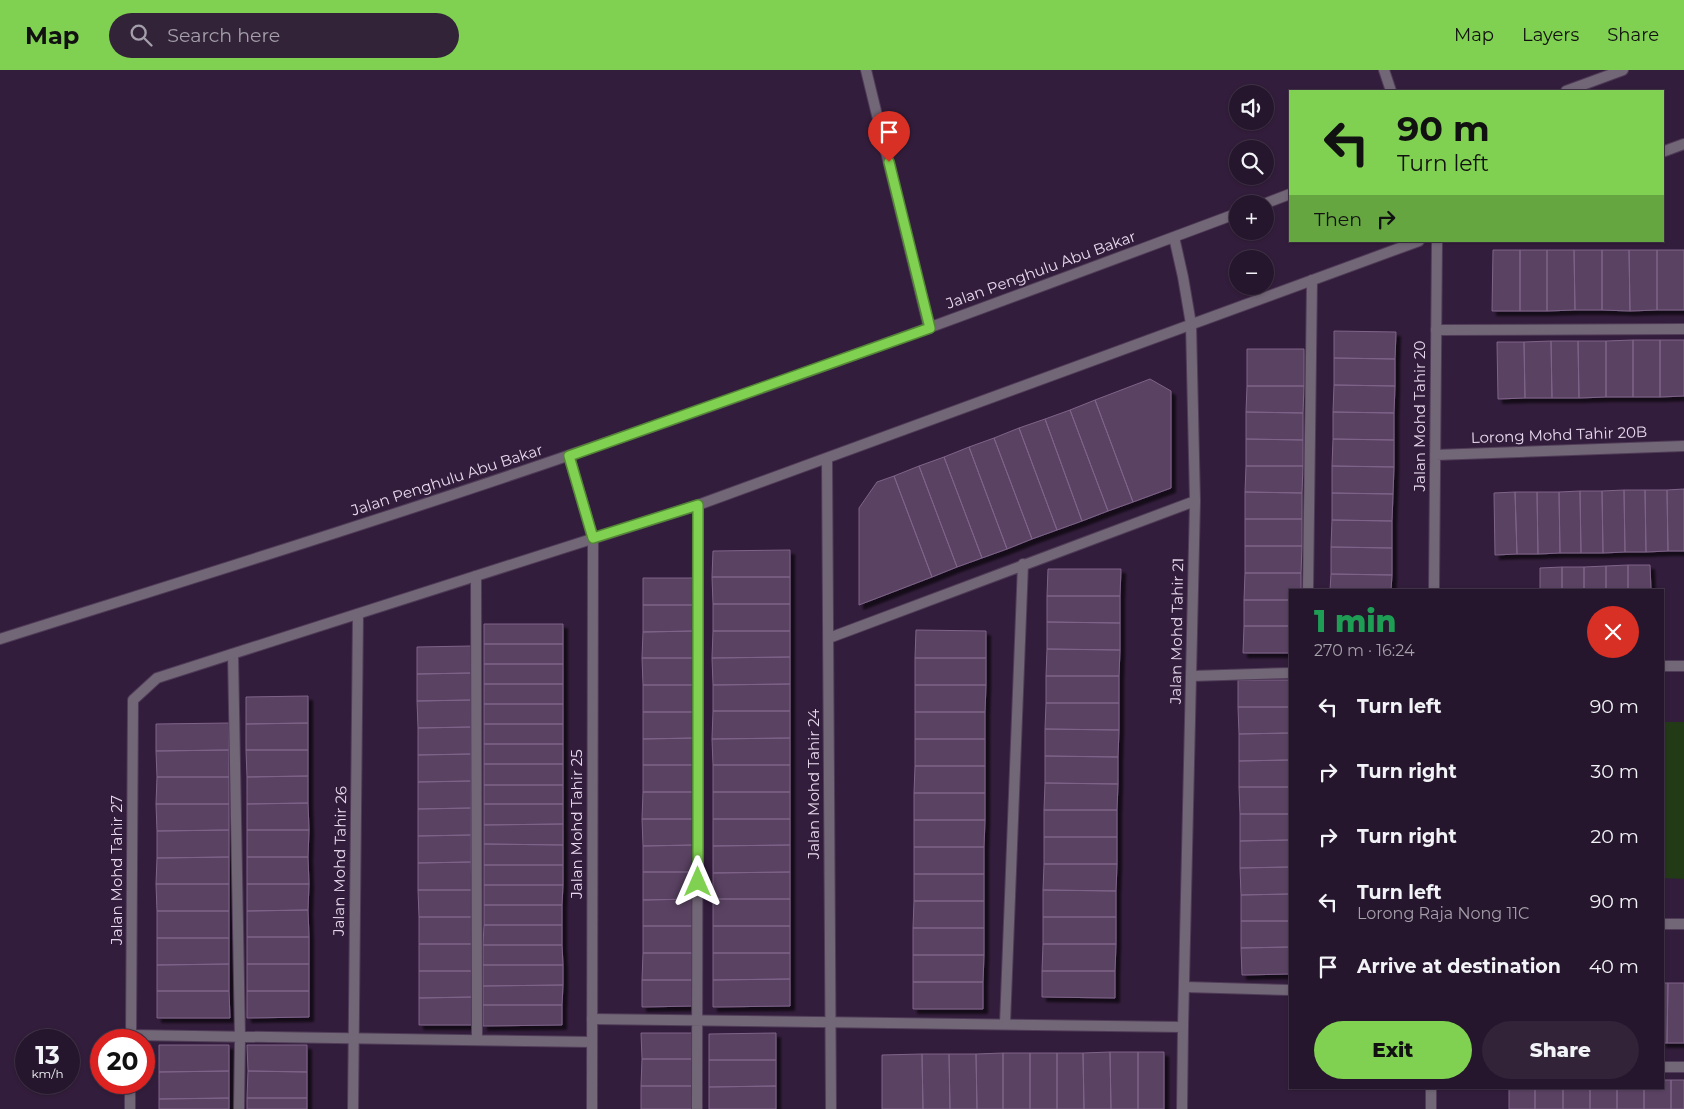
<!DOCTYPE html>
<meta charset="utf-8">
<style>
body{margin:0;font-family:Montserrat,sans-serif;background:#322339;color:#f1f3f6;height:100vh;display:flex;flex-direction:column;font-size:19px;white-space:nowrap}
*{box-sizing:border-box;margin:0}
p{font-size:16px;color:#a49faa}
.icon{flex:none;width:28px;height:28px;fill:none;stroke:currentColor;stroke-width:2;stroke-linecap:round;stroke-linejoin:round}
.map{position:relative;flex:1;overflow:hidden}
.sheet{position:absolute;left:1289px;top:519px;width:375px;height:500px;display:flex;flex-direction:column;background:#26162d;border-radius:0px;box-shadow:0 1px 4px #0004,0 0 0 1px #423549}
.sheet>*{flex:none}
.guide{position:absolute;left:1289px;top:20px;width:375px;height:152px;border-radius:0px;box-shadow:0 1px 4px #0004,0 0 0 1px #423549;background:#80d051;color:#111;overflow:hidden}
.fabs{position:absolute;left:1229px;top:15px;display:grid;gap:10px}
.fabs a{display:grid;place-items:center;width:45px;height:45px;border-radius:50%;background:#26162d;box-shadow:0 1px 4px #0004,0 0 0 1px #423549;font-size:25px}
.speed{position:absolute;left:15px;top:959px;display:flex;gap:10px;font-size:25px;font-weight:700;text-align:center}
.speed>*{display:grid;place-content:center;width:65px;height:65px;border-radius:50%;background:#26162d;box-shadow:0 1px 4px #0004,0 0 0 1px #423549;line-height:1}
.speed small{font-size:12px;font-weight:400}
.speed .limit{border:8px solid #d22;background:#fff;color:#111}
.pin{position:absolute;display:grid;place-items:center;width:42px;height:42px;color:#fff;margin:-51px -21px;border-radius:50% 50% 50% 0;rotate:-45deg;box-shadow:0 0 5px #0007}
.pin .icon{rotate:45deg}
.me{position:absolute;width:55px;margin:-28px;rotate:0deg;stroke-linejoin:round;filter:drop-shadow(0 0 4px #0008)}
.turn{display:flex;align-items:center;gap:18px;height:105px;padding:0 25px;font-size:22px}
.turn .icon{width:65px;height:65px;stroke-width:2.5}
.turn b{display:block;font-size:35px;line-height:42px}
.then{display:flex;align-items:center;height:48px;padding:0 25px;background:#0003;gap:10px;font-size:19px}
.round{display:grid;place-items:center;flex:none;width:52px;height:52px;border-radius:26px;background:#322339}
.head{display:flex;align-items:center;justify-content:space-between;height:85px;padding:0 25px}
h1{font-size:30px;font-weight:800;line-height:38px;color:#1e9e55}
.action{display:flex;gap:10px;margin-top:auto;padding:10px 25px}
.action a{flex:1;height:58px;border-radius:30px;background:#80d051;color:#111;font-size:20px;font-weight:800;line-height:58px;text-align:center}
.action a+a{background:#322339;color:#f1f3f6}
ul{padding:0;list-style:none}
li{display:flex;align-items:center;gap:15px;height:65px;padding:0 25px}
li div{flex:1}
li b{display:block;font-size:19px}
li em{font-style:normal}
header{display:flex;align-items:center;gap:30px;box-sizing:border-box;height:70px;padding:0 25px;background:#80d051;color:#111}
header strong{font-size:24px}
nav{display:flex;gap:28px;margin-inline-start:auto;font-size:18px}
.search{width:350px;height:45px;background:#322339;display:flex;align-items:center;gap:12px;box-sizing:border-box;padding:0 18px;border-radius:28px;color:#a49faa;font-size:19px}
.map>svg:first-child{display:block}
.green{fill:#233a16}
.building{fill:#5a4264;stroke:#7e6488;filter:url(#shadow)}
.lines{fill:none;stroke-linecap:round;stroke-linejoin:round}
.lane-casing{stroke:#503b58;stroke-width:12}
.street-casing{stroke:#503b58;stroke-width:12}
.lane{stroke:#726777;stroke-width:10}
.street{stroke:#726777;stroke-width:10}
.route-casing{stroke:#538735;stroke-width:12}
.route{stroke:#80d051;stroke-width:9}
.labels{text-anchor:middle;stroke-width:4;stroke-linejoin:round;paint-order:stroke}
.street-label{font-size:15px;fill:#e8daee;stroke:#331d3c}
</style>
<header>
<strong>Map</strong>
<div class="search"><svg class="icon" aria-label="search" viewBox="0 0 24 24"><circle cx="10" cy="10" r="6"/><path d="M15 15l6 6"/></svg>Search here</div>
<nav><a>Map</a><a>Layers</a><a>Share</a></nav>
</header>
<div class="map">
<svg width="1684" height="1039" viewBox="0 0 1684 1039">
<defs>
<filter id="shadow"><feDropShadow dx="4.5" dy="4.5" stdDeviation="1" flood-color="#0009"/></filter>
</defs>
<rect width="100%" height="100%" fill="#331d3c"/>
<!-- green -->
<path class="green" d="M1663,652H1684V809L1663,808Z"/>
<!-- building -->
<path class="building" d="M1493,180H1520V241H1492Z
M1520,180H1547V241H1520Z
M1547,180H1574L1575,240L1547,241Z
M1574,180H1602V240H1575Z
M1602,180H1629L1630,241L1602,240Z
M1629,180H1657V240L1630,241Z
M1657,180H1684V240H1657Z
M1334,261L1396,262L1395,289L1334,288Z
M1633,270H1660V327H1633Z
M1633,270V327H1606V271Z
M1660,270H1684V326L1660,327Z
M1551,271H1578L1579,328H1552Z
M1551,271L1552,328H1525L1524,272Z
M1578,271H1606V327L1579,328Z
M1497,272H1524L1525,328L1498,329Z
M1247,279H1304V316H1247Z
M1334,288L1395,289V316L1334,315Z
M1150,309L1171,321V418L1133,432L1095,330Z
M1334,315L1395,316L1394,343L1333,342Z
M1247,316H1304L1303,343L1246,342Z
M1095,330L1133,432L1108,441L1070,340Z
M1070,340L1108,441L1082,451L1045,349Z
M1246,342L1303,343V370L1246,369Z
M1333,342L1394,343V370L1333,369Z
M1045,349L1082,451L1057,460L1019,358Z
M1019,358L1057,460L1032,469L994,368Z
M994,368L1032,469L1007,479L969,377Z
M1246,369L1303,370V396H1246Z
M1333,369L1394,370V397L1332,396Z
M969,377L1007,479L982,488L944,387Z
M944,387L982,488L957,497L919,396Z
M919,396L957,497L932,507L894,406Z
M1246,396H1303L1302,423L1245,422Z
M1332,396L1394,397L1393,424L1332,423Z
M894,406L932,507L859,535V438L877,412Z
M1684,419V481H1668L1667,420Z
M1624,420L1625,482L1603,483L1602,421Z
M1624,420H1645L1646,482H1625Z
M1645,420H1667L1668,481L1646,482Z
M1580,421L1581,483H1560L1559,422Z
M1580,421H1602L1603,483H1581Z
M1245,422L1302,423V449H1245Z
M1515,422L1517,484L1495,485L1494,423Z
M1515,422H1537L1538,484H1517Z
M1537,422H1559L1560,483L1538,484Z
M1332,423L1393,424L1392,451L1332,450Z
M1245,449H1302V476H1245Z
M1332,450L1392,451V478L1331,477Z
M1245,476H1302L1301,503H1245Z
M1331,477L1392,478V505L1331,504Z
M790,480V507H712L713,481Z
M1628,495H1650L1651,520H1628Z
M1628,495V520H1606V496Z
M1606,496V520H1584V497Z
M1562,497H1584V520H1562Z
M1562,497V520H1540V498Z
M1048,499H1121L1120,526H1047Z
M1245,503H1301V520H1290V530H1244Z
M1331,504L1392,505L1391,520H1330Z
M712,507H790V534H713Z
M643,508H696V535H643Z
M1047,526H1120V553L1047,552Z
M1244,530H1290V556H1244Z
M713,534H790V561H713Z
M643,535H696L695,561L643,562Z
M1047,552L1120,553V580L1047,579Z
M484,554H563V574H484Z
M1244,556H1290V583H1243Z
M916,560L986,561V588H915Z
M695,561L696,588H642L643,562Z
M713,561H790V587L712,588Z
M484,574H563V594H484Z
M471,576V603L417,604V577Z
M1047,579L1120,580L1119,606H1046Z
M790,587V614L713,615L712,588Z
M642,588H696L695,615H643Z
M915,588H986V615H915Z
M484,594H563V614H484Z
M471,603V630L417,631V604Z
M1046,606H1119V633H1046Z
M1238,610H1290V637H1238Z
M484,614H563V634H484Z
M790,614V641H713V615Z
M643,615H695V642H643Z
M915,615H986L985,642H915Z
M308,626V653L246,654V627Z
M471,630V657L418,658L417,631Z
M1046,633H1119V660L1045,659Z
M484,634H563V654H484Z
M1238,637H1290V663L1239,664Z
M713,641H790V668L712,669Z
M643,642H695V668L643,669Z
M915,642H985V669H915Z
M229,653V680L156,681V654Z
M308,653V680H246V654Z
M484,654H563V674H484Z
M471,657V684L418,685V658Z
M1045,659L1119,660L1118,687L1045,686Z
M1290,663V690L1239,691V664Z
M695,668L696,695H643V669Z
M790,668V695H713L712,669Z
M915,669H985V696H915Z
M484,674H563V694H484Z
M229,680V707H157L156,681Z
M246,680H308V706L247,707Z
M471,684V711L418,712V685Z
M1045,686L1118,687V714L1045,713Z
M1290,690V717H1239V691Z
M484,694H563V715H484Z
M643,695H696L695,722H643Z
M713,695H790V722H713Z
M915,696H985V723H914Z
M308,706V733L247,734V707Z
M157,707H229V734H156Z
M471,711V738L418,739V712Z
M1045,713L1118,714L1117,740H1044Z
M484,715H563V734H484Z
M1239,717H1290V744H1240Z
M643,722H695V749H642Z
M713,722H790V749H713Z
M914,723H985V750H914Z
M308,733L309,760H247V734Z
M156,734H229V760L157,761Z
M484,734H563V754L484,755Z
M471,738V765L418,766V739Z
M1044,740H1117V767H1044Z
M1240,744H1290V770L1240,771Z
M642,749H695V775L643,776Z
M713,749H790V775L713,776Z
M914,750H985L984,777H914Z
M563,754V775L484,774V755Z
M229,760V787L157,788V761Z
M247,760H309L308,787H247Z
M471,765V792L418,793V766Z
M1044,767H1117V794H1044Z
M1290,770V797L1240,798V771Z
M484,774L563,775V795H484Z
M695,775V802H643V776Z
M790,775V802L713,803V776Z
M914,777H984V804H914Z
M229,787V814H156L157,788Z
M247,787H308L309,814H247Z
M471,792L472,820H418V793Z
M1044,794H1117L1116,821L1043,820Z
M484,795H563V815H484Z
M1290,797V824L1241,825L1240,798Z
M643,802H695V829L643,830Z
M790,802V829H713V803Z
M914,804H984V831H914Z
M156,814H229V841H157Z
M247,814H309L308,840L247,841Z
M484,815H563L562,835H484Z
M418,820H472V847H419Z
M1043,820L1116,821V847H1043Z
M1290,824V851H1241V825Z
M695,829V856H643V830Z
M713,829H790V856H713Z
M914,831H984V858H913Z
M484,835H562V855H484Z
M308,840L309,867H247V841Z
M157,841H229V868H157Z
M419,847H472V874H419Z
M1043,847H1116V874H1043Z
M1241,851H1290V877L1241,878Z
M484,855H562V875H483Z
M643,856H695V883H643Z
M713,856H790V883H713Z
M913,858H984V885H913Z
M247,867H309V894H247Z
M157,868H229V894L157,895Z
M419,874H472V901H419Z
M1043,874H1116L1115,901H1042Z
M483,875H562L563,895H483Z
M1290,877V904L1242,905L1241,878Z
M643,883H695V910H642Z
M713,883H790V909L713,910Z
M913,885H984L983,912H913Z
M229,894V921H157V895Z
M247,894H309V921H247Z
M483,895H563V915L483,916Z
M419,901H472L473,927L419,928Z
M1042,901H1115V928L1042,927Z
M790,909V936L713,937V910Z
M642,910H695V936L642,937Z
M913,912H983V939H913Z
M1662,913H1668L1667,973H1662Z
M1668,913H1684V973H1667Z
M563,915L562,935H483V916Z
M157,921H229L230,948H157Z
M247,921H309V947L247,948Z
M473,927V955H419V928Z
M483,935H562V955L483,956Z
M641,963H694V989H642Z
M776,963V990H709V964Z
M159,975H229V1001L159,1002Z
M247,975H307V1002L248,1001Z
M1110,982H1138V1039H1111Z
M1110,982L1111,1039H1084L1083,983Z
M1138,982H1164V1039H1138Z
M1003,983H1030V1039H1003Z
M1003,983V1039H977L976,984Z
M1030,983H1057V1039H1030Z
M1057,983H1083L1084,1039H1057Z
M922,984L923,1039H882V985Z
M922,984H949L950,1039H923Z
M949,984H976L977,1039H950Z
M642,989H694V1016H641Z
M709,990H776V1016L709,1017Z
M229,1001V1028L159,1029V1002Z
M248,1001L307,1002V1028H247Z
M1662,1010H1671V1039H1644V1018H1662Z
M1671,1010H1684V1039H1671Z
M641,1016H694V1039H641Z
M776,1016V1039H709V1017Z
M1509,1018H1535V1039H1509Z
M1535,1018H1563V1039H1535Z
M1563,1018H1590V1039H1563Z
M1590,1018H1617V1039H1590Z
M1617,1018H1644V1039H1617Z
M229,1028V1039H159V1029Z
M247,1028H307V1039H247Z"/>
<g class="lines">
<!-- lane casing -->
<g class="lane-casing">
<path id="lane" d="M1436,260L1684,259
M476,506L477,969
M1308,520L1312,210
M829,568L1195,431
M233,584L240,967L239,1039
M1192,606L1290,603
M1185,917L1290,920
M592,949L1183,957L1182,1039
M1005,954L1023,494
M131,965L592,972
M697,1039L698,435"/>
</g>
<!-- street casing -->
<g class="street-casing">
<path id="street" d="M866,0L929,258
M1384,0L1391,21
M1566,21L1623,0
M1662,82L1684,74
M1264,134L1290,124
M1174,167L1183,207L1191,254L1195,431L1183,957
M1435,385L1684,376
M569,386L593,469L592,1039
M827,388L831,1039
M1434,520L1437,171
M0,569C190,509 381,450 570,385C794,309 1016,226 1238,143
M1662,596H1684
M1662,854H1684
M131,970L133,630L157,608L698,435L1419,171
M1662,997H1684
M130,1039V1012
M353,1039L358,544
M1431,1039V1018"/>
</g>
<!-- lane -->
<use href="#lane" class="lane"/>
<!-- street -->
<use href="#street" class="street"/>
</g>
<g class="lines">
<!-- route casing -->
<g class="route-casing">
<path id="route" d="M698,812V435L593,468L569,386L930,258L889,92"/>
</g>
<!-- route -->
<use href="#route" class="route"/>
</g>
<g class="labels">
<!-- street labels -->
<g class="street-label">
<text transform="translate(1041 200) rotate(-20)" y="5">Jalan Penghulu Abu Bakar</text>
<text transform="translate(1420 346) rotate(-90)" y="5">Jalan Mohd Tahir 20</text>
<text transform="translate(1559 365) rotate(-2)" y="5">Lorong Mohd Tahir 20B</text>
<text transform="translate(447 410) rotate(-18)" y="5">Jalan Penghulu Abu Bakar</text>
<text transform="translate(1177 561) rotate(-89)" y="5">Jalan Mohd Tahir 21</text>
<text transform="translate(814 714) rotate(-90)" y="5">Jalan Mohd Tahir 24</text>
<text transform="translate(577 754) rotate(-90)" y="5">Jalan Mohd Tahir 25</text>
<text transform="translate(340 791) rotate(-89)" y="5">Jalan Mohd Tahir 26</text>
<text transform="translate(117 800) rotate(-90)" y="5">Jalan Mohd Tahir 27</text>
</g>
</g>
</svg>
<div class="fabs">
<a><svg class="icon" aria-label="sound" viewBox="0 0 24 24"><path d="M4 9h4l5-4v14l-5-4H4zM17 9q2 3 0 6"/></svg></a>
<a><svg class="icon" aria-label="search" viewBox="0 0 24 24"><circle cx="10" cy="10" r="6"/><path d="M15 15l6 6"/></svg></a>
<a>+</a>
<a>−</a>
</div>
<div class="speed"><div>13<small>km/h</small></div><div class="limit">20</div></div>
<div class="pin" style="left:889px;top:92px;background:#d93025"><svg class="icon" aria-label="arrive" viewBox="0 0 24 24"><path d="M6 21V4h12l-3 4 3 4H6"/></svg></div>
<svg class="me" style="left:698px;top:812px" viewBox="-20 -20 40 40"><path d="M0-17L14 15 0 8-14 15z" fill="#80d051" stroke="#fff" stroke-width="4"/></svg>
<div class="guide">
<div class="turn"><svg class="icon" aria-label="left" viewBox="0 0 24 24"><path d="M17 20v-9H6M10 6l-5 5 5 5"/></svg><div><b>90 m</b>Turn left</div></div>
<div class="then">Then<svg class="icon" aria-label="right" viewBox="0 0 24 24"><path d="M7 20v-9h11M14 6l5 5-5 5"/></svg></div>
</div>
<section class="sheet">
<div class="head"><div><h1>1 min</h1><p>270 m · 16:24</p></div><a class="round" style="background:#d93025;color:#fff"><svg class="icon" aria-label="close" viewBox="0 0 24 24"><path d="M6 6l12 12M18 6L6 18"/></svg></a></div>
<ul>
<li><svg class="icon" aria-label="left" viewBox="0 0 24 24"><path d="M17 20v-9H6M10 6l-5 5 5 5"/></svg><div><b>Turn left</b></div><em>90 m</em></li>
<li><svg class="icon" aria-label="right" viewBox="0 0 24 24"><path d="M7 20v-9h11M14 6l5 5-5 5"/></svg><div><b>Turn right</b></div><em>30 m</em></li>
<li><svg class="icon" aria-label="right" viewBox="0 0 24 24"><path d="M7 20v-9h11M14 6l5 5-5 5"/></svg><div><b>Turn right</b></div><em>20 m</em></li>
<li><svg class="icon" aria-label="left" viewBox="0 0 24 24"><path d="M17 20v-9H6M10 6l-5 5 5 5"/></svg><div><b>Turn left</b><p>Lorong Raja Nong 11C</p></div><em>90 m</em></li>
<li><svg class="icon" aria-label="arrive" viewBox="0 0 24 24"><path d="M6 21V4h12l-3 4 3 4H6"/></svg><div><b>Arrive at destination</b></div><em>40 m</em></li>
</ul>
<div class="action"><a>Exit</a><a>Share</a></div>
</section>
</div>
